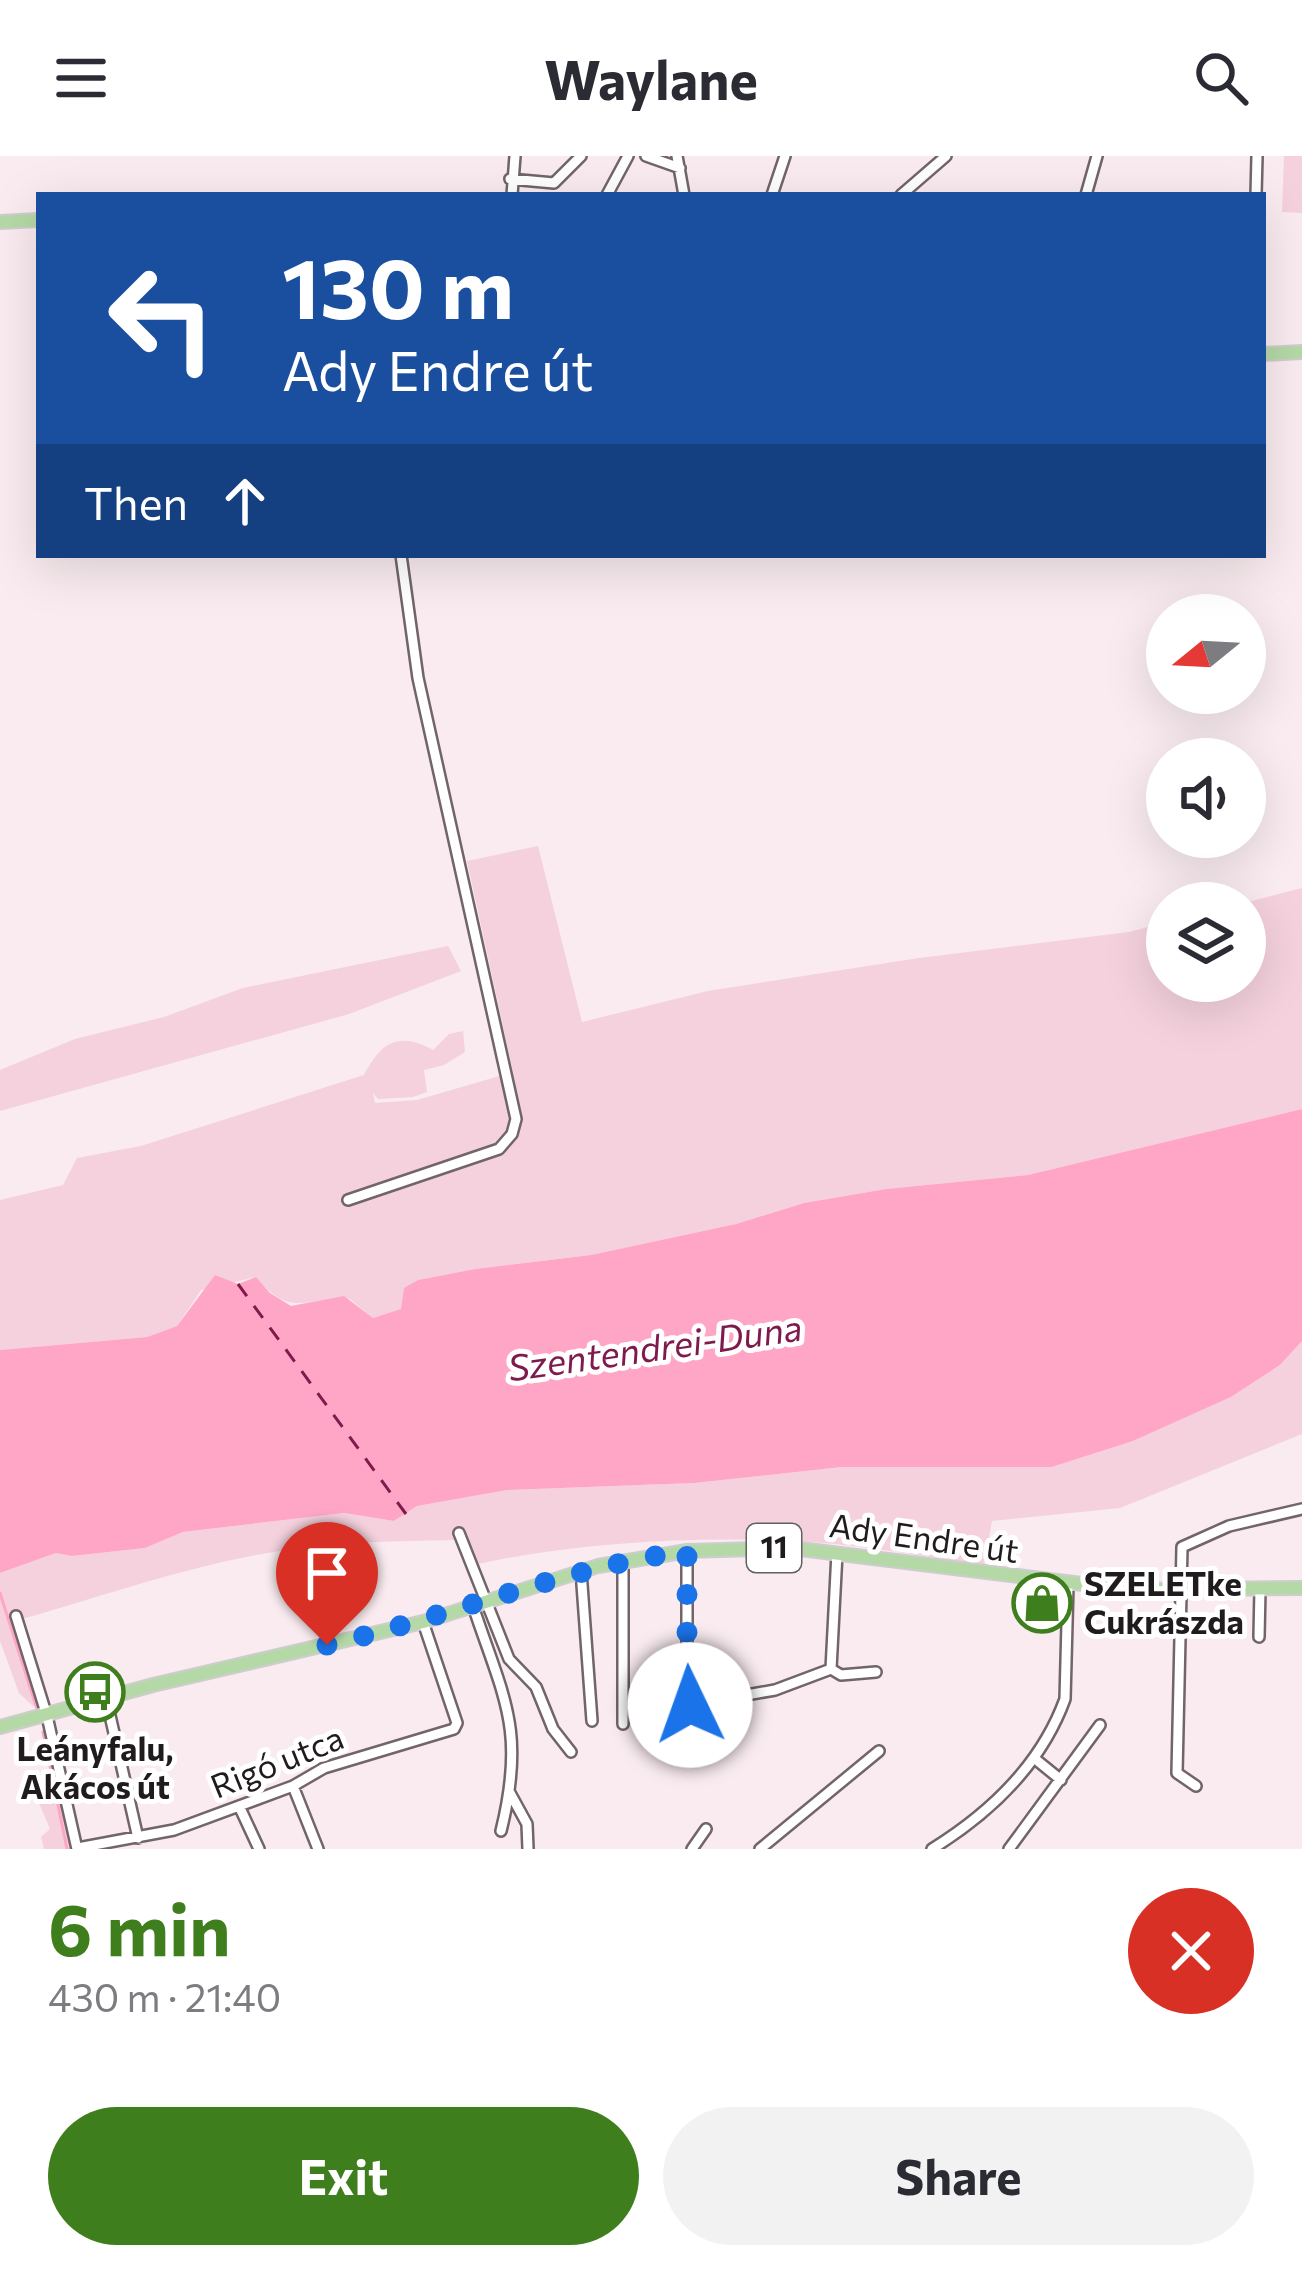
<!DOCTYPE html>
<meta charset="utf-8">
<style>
body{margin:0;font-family:Commissioner,sans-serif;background:#f2f2f3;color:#2b2b33;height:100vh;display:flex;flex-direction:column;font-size:45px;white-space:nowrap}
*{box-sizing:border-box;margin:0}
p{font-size:39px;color:#7c7c81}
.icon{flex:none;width:66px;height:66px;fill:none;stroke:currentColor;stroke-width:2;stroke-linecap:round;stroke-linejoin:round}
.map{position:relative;height:1693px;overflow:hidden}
.drawer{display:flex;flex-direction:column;background:#fff;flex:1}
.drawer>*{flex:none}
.banner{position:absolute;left:36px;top:36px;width:1230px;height:366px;border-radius:0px;box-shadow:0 12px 48px #0002;background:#1a4fa0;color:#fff;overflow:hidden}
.needle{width:78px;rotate:252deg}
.controls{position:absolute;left:1146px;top:438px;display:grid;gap:24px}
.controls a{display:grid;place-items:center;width:120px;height:120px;border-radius:50%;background:#fff;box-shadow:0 12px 48px #0002;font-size:60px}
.pin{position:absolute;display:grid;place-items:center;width:102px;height:102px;color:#fff;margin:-123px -51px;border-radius:50% 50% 50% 0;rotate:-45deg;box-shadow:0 0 12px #0007}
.pin .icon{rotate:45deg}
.me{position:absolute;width:132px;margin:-66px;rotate:357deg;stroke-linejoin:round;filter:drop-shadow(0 0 9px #0008)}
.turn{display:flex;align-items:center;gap:42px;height:252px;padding:0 48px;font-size:54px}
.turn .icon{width:156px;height:156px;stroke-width:2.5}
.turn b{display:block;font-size:84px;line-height:102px}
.then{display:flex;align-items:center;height:114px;padding:0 48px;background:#0003;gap:24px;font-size:45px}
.round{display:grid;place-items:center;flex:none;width:126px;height:126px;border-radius:63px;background:#f2f2f3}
.overview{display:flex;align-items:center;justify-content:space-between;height:204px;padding:0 48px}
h1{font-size:72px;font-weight:700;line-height:90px;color:#3f7e1d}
.primary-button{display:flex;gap:24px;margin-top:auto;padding:24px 48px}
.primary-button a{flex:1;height:138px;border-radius:72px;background:#3f7e1d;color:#fff;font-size:48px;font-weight:700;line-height:138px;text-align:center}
.primary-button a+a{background:#f2f2f3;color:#2b2b33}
header{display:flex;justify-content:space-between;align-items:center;height:156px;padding:0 48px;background:#fff;font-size:54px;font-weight:700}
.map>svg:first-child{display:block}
.green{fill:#f4d1dd}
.water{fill:#ffa6c7}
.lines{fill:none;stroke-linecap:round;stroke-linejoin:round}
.stream{stroke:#ffa6c7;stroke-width:3}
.ferry{stroke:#7f1a4c;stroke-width:3;stroke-dasharray:15 12;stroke-linecap:butt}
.minor-casing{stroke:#716569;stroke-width:14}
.major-casing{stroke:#cecdcd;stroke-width:16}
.minor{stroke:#fff;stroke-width:9}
.major{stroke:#b5d9a6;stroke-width:12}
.route{stroke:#1a73e8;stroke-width:21;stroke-dasharray:0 37.8}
.labels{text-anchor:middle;stroke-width:10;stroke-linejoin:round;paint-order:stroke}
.shield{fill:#fff;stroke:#635f61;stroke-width:3}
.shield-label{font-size:30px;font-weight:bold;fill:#201b1d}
.street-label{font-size:33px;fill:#201b1d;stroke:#fff}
.poi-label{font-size:33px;font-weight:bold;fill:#201b1d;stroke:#fff;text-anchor:start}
.water-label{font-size:36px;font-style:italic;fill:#7f1a4c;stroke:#fff}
</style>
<header><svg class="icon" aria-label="menu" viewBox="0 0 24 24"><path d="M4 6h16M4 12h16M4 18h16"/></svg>Waylane<svg class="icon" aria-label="search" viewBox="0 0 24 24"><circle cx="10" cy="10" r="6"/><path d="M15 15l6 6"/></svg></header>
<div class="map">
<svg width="1302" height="1693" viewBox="0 0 1302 1693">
<rect width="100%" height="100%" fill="#f9ebef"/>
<!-- green -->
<path class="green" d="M1284,0H1302V57L1282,56Z
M538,690L582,866L708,835L919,802L1129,776L1167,766V825H1245L1244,747L1302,732V953L1028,1019L886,1033L804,1047L736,1068L591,1099L475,1113L418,1124L404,1133L402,1153L373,1162L350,1143C305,1141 291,1163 256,1121L201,1134L177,1170L147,1181L0,1194V1044L63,1029L77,1002L141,990L364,919C381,886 399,875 433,894L449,878L463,875L465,896L444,909L424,914L427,936L413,941L378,943L373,937L375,947L417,944L513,916L467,705Z
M448,790L461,815L349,858L0,955V914L75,883L164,861L243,832Z
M1302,1185V1278L1120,1352L992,1365L984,1409C927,1401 869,1390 811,1386C704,1379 569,1386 465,1411L457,1384C389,1385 323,1386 256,1399C171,1415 91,1444 8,1467L17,1476L40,1548L33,1550L19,1537L0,1485V1417L56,1397L72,1400L145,1392L183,1376L344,1357L394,1365L417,1350L507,1334L694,1327L842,1311H1052L1133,1285L1231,1241L1280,1209Z
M56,1607L73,1693H44L41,1681L50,1673L33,1633L43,1628Z"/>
<!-- water -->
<path class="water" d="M1302,953V1185L1280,1209L1231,1241L1133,1285L1052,1311H842L694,1327L507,1334L417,1350L394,1365L344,1357L183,1376L145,1392L72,1400L56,1397L0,1417V1194L147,1181L177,1170L215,1119L238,1128L256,1121L270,1137L291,1150L344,1140L373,1162L401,1153L404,1132L418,1124L475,1113L591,1099L736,1068L804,1047L886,1033L1028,1019Z"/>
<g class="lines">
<!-- stream -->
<path class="stream" d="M0,1437L37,1553
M43,1576L67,1693"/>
<!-- ferry -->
<path class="ferry" d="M238,1128L406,1358"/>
<!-- minor casing -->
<g class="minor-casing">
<path id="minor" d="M646,0L680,12
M677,0L684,39
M510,23L554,27L581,0
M512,39L515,0
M607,39L628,0
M772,39L785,0
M901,39L946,0
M1086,39L1097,0
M1256,39L1257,0
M348,1044L499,993L512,978L516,963L418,522L401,399
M459,1377L509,1503L536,1531L553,1573L571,1596
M687,1395V1545L690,1549L775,1534L831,1513L841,1519L876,1516
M623,1405V1568
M581,1415L592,1565
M473,1450C504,1543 526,1574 501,1675
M16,1460L47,1560L77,1693
M1259,1481L1260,1433
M831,1513L837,1397
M106,1542L138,1682
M1034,1602L1061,1624
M293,1630L318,1693
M1196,1630L1177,1617L1182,1391L1229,1370L1302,1353
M510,1637L527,1668L528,1693
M240,1652L259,1693
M78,1692L174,1674L293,1630L324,1612L454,1573L457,1567L423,1466
M692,1693L706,1673
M760,1693L879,1595
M932,1693C990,1657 1041,1609 1065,1543L1068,1429
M1009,1693L1100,1569"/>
</g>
<!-- major casing -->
<g class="major-casing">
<path id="major" d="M0,66L39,64
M1263,198L1302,196
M0,1571L153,1529L423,1466L598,1410L687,1395L792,1392L1131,1434L1302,1432"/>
</g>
<!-- minor -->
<use href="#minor" class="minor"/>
<!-- major -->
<use href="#major" class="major"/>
</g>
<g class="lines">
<!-- route -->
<path class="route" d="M327,1489C448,1461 564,1412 687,1395V1545L690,1549"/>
</g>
<!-- icons -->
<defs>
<g id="shop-ring" transform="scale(3)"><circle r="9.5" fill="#fff" stroke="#3f7e1d" stroke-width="1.5"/><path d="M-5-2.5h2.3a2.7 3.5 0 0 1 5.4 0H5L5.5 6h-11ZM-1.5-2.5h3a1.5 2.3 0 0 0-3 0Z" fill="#3f7e1d"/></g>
<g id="bus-ring" transform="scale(3)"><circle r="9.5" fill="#fff" stroke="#3f7e1d" stroke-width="1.5"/><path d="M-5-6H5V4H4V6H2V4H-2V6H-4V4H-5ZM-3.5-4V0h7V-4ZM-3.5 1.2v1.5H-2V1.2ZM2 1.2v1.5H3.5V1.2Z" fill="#3f7e1d"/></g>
</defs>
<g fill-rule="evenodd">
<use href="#shop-ring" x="1042" y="1447"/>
<use href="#bus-ring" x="95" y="1536"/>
</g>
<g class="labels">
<!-- shield labels -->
<rect class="shield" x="747" y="1368" width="54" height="48" rx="9"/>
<g class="shield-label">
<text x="774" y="1402">11</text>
</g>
<!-- street labels -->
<g class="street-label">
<text transform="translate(924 1382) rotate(8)" y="12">Ady Endre út</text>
<text transform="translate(277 1606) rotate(-22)" y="12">Rigó utca</text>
</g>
<!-- poi labels -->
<g class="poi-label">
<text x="1084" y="1440">SZELETke<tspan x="1084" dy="38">Cukrászda</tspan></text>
<text x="95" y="1605" text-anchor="middle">Leányfalu,<tspan x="95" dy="38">Akácos út</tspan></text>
</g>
<!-- water labels -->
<g class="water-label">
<text transform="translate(655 1192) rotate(-8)" y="13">Szentendrei-Duna</text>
</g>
</g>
</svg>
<div class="controls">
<a><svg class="needle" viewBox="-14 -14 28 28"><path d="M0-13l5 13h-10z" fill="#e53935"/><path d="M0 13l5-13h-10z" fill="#7c7c81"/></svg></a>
<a><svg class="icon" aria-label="sound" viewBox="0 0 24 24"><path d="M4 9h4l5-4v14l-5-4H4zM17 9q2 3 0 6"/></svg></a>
<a><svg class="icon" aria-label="layers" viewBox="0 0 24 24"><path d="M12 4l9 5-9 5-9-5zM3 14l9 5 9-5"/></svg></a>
</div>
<div class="pin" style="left:327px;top:1489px;background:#d93025"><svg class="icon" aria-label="arrive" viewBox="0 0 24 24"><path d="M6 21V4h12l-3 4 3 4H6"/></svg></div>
<svg class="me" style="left:690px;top:1549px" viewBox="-20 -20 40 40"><circle r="19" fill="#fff"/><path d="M0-13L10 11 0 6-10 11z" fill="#1a73e8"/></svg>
<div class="banner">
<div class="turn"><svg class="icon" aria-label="left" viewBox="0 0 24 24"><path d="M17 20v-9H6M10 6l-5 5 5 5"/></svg><div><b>130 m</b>Ady Endre út</div></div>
<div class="then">Then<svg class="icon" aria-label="ahead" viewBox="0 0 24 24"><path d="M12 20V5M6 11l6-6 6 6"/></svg></div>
</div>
</div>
<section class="drawer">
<div class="overview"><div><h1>6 min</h1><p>430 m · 21:40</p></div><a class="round" style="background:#d93025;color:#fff"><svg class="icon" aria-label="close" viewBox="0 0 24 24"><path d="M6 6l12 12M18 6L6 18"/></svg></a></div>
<div class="primary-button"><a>Exit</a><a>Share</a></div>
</section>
